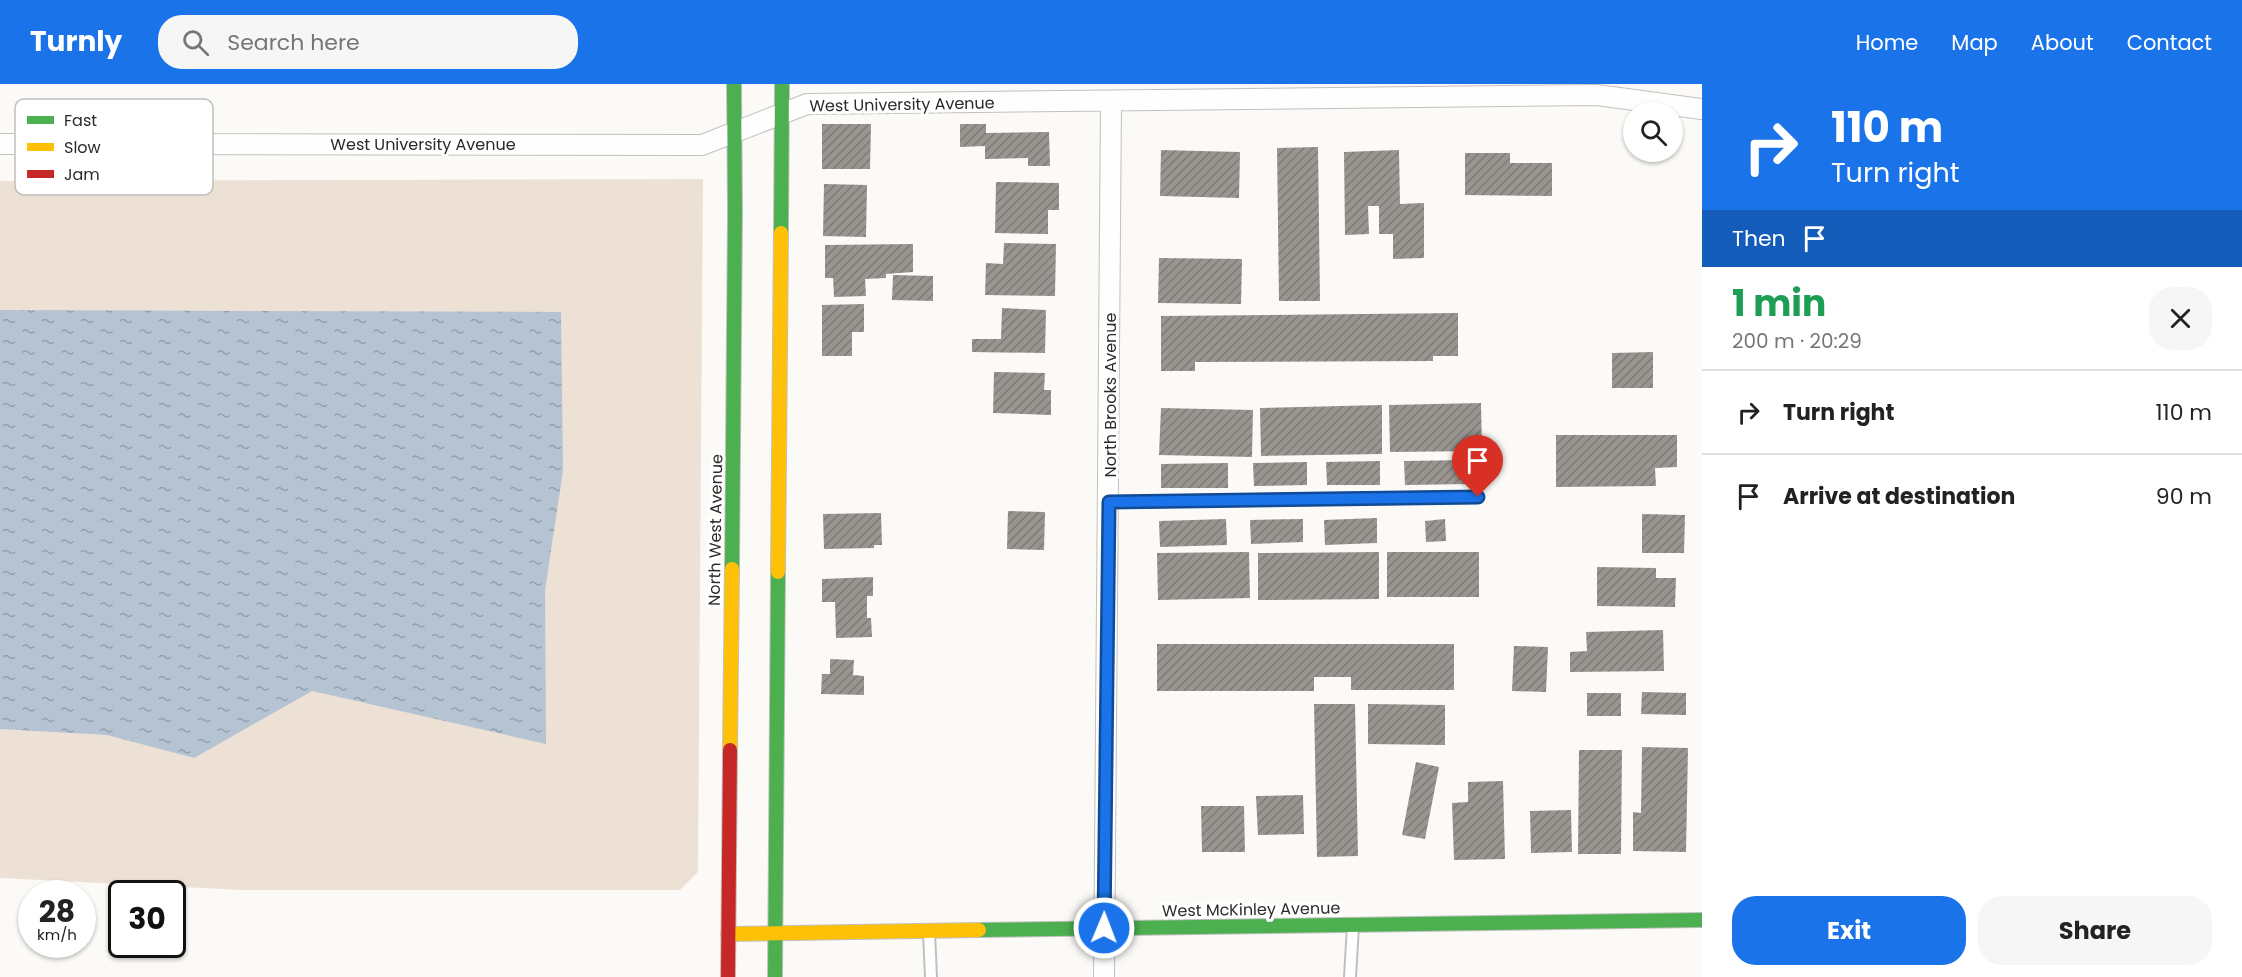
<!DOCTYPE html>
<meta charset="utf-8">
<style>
body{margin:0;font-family:Poppins,sans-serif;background:#f6f6f6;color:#222;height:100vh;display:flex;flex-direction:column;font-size:22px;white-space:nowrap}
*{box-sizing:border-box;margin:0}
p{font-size:20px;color:#767676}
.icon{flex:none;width:33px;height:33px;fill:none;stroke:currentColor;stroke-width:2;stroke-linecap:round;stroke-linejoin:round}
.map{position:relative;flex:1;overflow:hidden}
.details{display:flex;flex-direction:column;background:#fff;width:540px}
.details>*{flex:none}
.banner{background:#1a73e8;color:#fff;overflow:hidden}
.fabs{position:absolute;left:1623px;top:18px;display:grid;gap:12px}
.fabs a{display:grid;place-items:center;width:60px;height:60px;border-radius:50%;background:#fff;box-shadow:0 2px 4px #0004;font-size:30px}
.speed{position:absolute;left:18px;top:796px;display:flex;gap:12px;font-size:30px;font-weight:700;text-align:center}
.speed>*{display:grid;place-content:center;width:78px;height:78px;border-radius:50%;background:#fff;box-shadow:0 2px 4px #0004;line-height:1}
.speed small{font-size:15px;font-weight:400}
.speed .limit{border:3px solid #111;border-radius:9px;background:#fff;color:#111}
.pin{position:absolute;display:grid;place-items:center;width:51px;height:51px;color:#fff;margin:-62px -26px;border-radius:50% 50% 50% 0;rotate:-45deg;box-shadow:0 0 6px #0007}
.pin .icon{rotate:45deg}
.me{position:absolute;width:66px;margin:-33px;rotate:1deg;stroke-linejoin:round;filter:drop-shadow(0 0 4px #0008)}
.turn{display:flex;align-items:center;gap:21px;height:126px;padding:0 30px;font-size:27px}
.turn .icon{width:78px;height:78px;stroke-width:2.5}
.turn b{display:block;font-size:42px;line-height:51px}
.then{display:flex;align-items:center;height:57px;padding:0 30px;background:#0003;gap:12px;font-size:22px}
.round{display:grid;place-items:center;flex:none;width:63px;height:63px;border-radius:24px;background:#f6f6f6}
.summary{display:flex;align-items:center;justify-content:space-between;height:102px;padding:0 30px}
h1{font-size:36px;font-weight:700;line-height:45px;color:#1e9e55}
.button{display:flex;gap:12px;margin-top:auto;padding:12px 30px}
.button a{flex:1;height:69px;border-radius:24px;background:#1a73e8;color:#fff;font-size:24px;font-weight:700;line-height:69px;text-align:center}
.button a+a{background:#f6f6f6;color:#222}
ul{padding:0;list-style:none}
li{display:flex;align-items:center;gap:18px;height:84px;padding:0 30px;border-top:2px solid #e0e0e0}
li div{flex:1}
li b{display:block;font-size:22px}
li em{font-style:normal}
header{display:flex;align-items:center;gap:36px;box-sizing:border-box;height:84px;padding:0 30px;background:#1a73e8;color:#fff}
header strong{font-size:28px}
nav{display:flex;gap:33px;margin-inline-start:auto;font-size:21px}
.search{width:420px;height:54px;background:#f6f6f6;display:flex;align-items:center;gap:15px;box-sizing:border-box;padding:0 21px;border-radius:24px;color:#767676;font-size:22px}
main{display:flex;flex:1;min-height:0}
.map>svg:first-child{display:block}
.green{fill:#ede1d5}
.water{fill:url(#water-ripples)}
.building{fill:url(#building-hatch)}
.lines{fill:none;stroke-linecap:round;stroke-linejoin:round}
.lane-casing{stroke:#c2c0be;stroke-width:14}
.street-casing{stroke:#c2c0be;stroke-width:22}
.fast-casing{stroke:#c2c0be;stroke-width:16}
.slow-casing{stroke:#c2c0be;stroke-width:16}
.jam-casing{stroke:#c2c0be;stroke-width:16}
.lane{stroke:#fffefe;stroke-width:10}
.street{stroke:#fffefe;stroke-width:20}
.fast{stroke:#4caf50;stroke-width:14}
.slow{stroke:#ffc107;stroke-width:14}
.jam{stroke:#c62828;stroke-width:14}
.route-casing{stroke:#114b97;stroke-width:15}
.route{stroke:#1a73e8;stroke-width:10}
.labels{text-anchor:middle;stroke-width:6;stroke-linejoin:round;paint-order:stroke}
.street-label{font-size:16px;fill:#2b2a28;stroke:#fff}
.key{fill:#fff;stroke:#bfbfbe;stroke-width:1.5}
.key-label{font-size:16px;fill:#2b2a28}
</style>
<header>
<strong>Turnly</strong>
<div class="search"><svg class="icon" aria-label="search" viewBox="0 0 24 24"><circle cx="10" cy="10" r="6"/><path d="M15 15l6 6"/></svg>Search here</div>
<nav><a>Home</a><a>Map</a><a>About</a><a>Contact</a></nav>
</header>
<main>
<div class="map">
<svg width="1702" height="893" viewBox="0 0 1702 893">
<defs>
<pattern id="water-ripples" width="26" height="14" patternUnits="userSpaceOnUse" patternTransform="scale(1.5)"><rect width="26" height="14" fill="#b5c3d3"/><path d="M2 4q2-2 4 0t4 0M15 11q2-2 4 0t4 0" fill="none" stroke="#939fab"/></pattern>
<pattern id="building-hatch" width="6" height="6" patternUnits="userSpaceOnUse" patternTransform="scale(1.5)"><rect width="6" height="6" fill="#9a9590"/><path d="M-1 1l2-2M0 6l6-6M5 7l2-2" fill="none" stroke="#7e7a76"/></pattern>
</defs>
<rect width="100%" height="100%" fill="#fcfaf7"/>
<!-- green -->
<path class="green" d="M703,95L698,788L680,806H242L0,794V97Z"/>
<!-- water -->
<path class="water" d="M0,226L561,228L563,387L545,506L546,660L312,607L194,674L107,651L0,645Z"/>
<!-- building -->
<path class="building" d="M822,40H871L870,85H822Z
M960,40H986V49L1049,48L1050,82H1028V74L985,75V62L960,63Z
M1318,63L1320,217H1279L1277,64Z
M1161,66L1240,68L1239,114L1160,112Z
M1399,66L1400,120L1424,119V174L1393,175V150H1379V122H1368L1369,150L1345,151L1344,68Z
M1465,69H1510V79H1552V112L1465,111Z
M996,98L1059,99V126H1048V150L995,149Z
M824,100L867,101L866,153L823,152Z
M1004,159L1056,160L1055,212L985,211L986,179L1003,180Z
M913,160V188L886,190V194L865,195L866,212L834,213L833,194H825V161Z
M1159,174L1242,175L1241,220L1158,219Z
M893,191L933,192V217L892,216Z
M864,220V248H852V272H822V221Z
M1002,224L1046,226L1045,269L972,268V255H1001Z
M1458,229V272H1433V277L1195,278V287H1161V232Z
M1653,268V304H1612V269Z
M994,288L1045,289L1044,306H1051V331L993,329Z
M1481,319L1482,367L1390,368L1389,321Z
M1382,321V370L1261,372L1260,324Z
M1161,324L1253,326L1252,373L1159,371Z
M1556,351H1677V383L1655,384L1656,402L1556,403Z
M1470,376L1471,400L1405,401L1404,377Z
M1380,377V401H1327L1326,378Z
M1307,378V401L1254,402L1253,379Z
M1228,379V404H1161V380Z
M1008,427L1045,428L1044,466L1007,465Z
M881,429L882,461H874V464L824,465L823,430Z
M1642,430L1685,431L1684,469H1642Z
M1377,434V459L1325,461L1324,436Z
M1226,435L1227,461L1160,463L1159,437Z
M1303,435V458L1251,460L1250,436Z
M1445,435L1446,457L1426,458L1425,437Z
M1249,468L1250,514L1158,516L1157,469Z
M1379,468V515L1258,516V469Z
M1387,468H1479V513H1387Z
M1597,483L1656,484V494H1676L1675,523L1597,522Z
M873,493V512H867V534H871L872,553L836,554L835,518H822V495Z
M1663,546L1664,587L1570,588V568L1587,567L1586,548Z
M1157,560H1454V606H1351V593H1314V607H1157Z
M1514,562L1548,563L1546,608L1512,607Z
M830,575L854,576L853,591L864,592V611L821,610L822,590H830Z
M1642,608L1686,609V631L1641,630Z
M1587,609H1621V632H1587Z
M1314,620H1355L1358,772L1317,773Z
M1368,620L1445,621V661L1368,660Z
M1642,663L1688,664L1686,768L1633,767V728L1641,729Z
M1579,666H1622L1621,770H1578Z
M1416,678L1439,683L1425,755L1402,751Z
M1503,697L1505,775L1454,776L1452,719L1468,718V698Z
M1303,711L1304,750L1258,751L1256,712Z
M1201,722H1244L1245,768H1202Z
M1571,726L1572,768L1531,769L1530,727Z"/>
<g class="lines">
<!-- lane casing -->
<g class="lane-casing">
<path id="lane" d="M1109,418L1477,413
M929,848L931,893
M1350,893L1353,842"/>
</g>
<!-- street casing -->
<g class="street-casing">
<path id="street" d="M0,60L702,61L807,20L1597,11L1702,25
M1104,893L1111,18"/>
</g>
<!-- fast casing -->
<g class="fast-casing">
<path id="fast" d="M781,149L782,0
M732,485L735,128L734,0
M979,846L1702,836
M775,893L778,488"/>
</g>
<!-- slow casing -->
<g class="slow-casing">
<path id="slow" d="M778,488L781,149
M730,666L732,485
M728,850L979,846"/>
</g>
<!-- jam casing -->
<g class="jam-casing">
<path id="jam" d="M728,893L730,666"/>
</g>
<!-- lane -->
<use href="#lane" class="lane"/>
<!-- street -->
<use href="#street" class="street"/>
<!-- fast -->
<use href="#fast" class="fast"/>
<!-- slow -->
<use href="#slow" class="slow"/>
<!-- jam -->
<use href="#jam" class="jam"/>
</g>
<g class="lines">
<!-- route casing -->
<g class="route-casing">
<path id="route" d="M1104,844L1109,418L1478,413"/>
</g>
<!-- route -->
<use href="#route" class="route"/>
</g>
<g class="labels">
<!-- street labels -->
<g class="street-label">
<text transform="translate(902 20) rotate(-1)" y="6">West University Avenue</text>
<text x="423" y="66">West University Avenue</text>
<text transform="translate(1110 311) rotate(-90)" y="6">North Brooks Avenue</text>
<text transform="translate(715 446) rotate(-89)" y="6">North West Avenue</text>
<text transform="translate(1251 825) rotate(-1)" y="6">West McKinley Avenue</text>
</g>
</g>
<!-- legend -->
<rect x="15" y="15" width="198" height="96" rx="9" class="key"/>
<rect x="27" y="32" width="27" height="8" fill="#4caf50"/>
<rect x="27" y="59" width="27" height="8" fill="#ffc107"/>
<rect x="27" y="86" width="27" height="8" fill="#c62828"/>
<g class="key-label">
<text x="64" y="42">Fast</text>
<text x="64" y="69">Slow</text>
<text x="64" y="96">Jam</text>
</g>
</svg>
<div class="fabs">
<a><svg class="icon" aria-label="search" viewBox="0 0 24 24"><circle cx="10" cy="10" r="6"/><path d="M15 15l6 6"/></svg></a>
</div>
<div class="speed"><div>28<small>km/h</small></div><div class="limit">30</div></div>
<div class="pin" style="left:1478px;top:413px;background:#d93025"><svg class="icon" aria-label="arrive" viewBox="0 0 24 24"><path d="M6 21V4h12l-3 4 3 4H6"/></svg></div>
<svg class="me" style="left:1104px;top:844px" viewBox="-20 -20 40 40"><circle r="17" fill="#1a73e8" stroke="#fff" stroke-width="3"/><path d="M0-11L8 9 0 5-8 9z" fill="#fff"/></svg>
</div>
<section class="details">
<div class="banner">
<div class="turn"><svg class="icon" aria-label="right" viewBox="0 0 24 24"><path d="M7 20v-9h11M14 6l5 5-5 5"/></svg><div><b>110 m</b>Turn right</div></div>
<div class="then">Then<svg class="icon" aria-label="arrive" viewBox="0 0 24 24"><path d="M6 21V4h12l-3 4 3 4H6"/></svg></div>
</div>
<div class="summary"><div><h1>1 min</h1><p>200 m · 20:29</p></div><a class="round"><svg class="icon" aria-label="close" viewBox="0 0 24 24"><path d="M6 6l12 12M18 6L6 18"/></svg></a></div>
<ul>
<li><svg class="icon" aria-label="right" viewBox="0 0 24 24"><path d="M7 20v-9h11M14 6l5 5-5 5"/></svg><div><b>Turn right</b></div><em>110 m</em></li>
<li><svg class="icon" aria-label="arrive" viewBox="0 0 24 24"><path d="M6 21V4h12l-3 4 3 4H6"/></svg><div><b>Arrive at destination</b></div><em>90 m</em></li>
</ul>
<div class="button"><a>Exit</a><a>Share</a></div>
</section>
</main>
